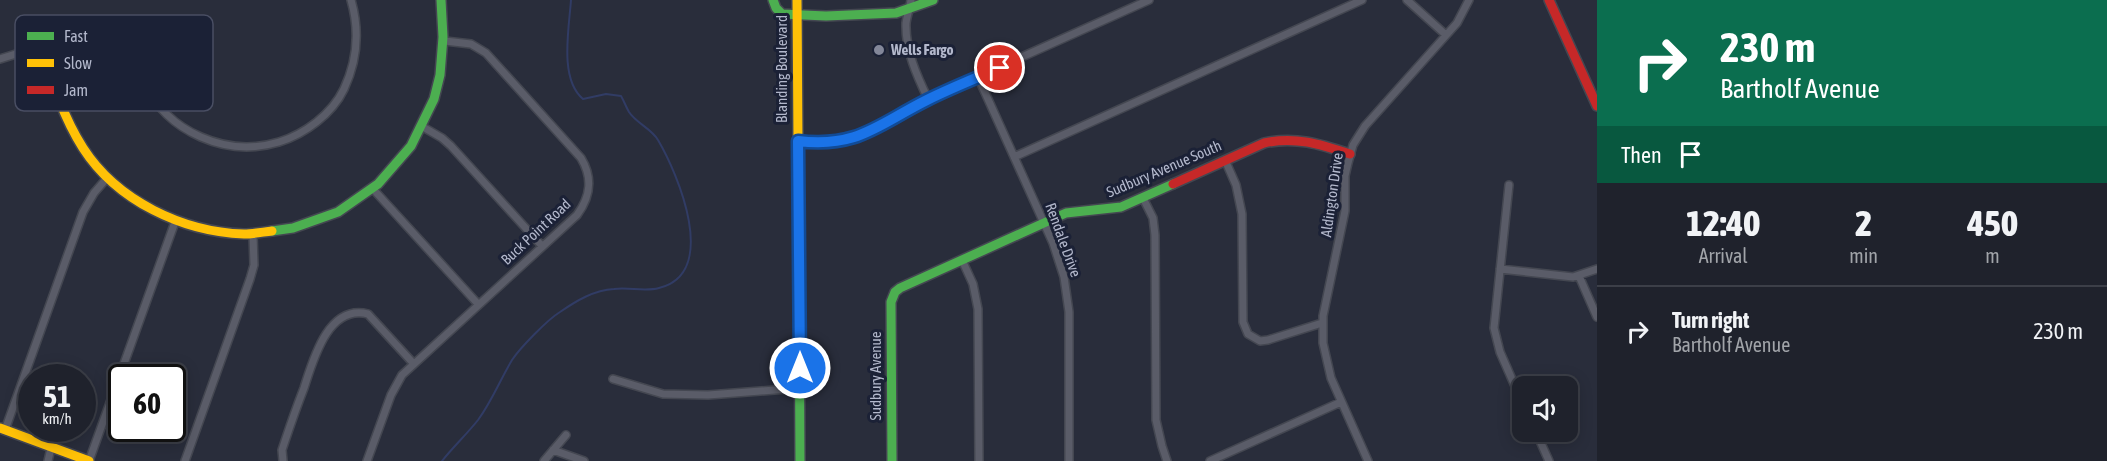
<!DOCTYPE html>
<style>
body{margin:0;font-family:"Asap Condensed",sans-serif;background:#272a34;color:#f1f3f6;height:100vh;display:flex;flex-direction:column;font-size:22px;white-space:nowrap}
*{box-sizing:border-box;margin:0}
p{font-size:20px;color:#a1a4a9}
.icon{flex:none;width:33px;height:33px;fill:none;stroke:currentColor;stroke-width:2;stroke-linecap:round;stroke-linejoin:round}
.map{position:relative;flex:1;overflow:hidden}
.side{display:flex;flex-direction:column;background:#1f222c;width:510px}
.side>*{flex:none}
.top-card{background:#0b6e4f;color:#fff;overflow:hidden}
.tools{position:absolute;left:1512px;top:376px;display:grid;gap:12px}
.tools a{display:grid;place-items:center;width:66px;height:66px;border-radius:12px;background:#1f222c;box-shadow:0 3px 15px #0003,0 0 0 2px #3c3f48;font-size:30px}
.speed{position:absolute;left:18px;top:364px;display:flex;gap:12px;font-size:30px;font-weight:700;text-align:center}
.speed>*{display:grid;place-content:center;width:78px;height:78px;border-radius:50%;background:#1f222c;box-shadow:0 3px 15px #0003,0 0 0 2px #3c3f48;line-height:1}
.speed small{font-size:15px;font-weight:400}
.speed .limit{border:3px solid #111;border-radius:9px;background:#fff;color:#111}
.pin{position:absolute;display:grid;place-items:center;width:51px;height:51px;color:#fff;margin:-26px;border:3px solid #fff;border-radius:50%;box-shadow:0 2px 6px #0007}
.me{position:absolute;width:66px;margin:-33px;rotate:0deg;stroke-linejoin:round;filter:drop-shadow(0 0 4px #0008)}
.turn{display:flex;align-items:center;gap:21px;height:126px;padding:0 24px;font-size:27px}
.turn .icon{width:78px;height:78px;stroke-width:2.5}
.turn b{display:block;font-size:42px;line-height:51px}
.then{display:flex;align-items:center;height:57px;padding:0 24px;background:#0003;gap:12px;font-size:22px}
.eta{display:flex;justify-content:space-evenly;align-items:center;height:102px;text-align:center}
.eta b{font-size:36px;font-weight:800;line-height:42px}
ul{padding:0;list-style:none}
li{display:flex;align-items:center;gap:18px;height:90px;padding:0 24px;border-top:2px solid #3c3f48}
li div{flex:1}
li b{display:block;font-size:22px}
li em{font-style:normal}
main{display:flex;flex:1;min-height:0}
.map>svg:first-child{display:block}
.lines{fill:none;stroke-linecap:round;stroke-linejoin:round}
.stream{stroke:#313c65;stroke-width:2}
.street-casing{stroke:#444751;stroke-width:10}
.fast-casing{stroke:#444751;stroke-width:12}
.slow-casing{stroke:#444751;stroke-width:12}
.jam-casing{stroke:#444751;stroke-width:12}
.street{stroke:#5a5c68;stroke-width:7}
.fast{stroke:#4caf50;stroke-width:9}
.slow{stroke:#ffc107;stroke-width:9}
.jam{stroke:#c62828;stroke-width:9}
.route-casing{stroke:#114b97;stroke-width:15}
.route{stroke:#1a73e8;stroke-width:10}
.poi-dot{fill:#838799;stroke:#1b2136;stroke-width:2}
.labels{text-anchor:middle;stroke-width:6;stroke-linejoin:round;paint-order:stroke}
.poi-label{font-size:15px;font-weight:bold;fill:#b3b8cc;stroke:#1b2136;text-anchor:start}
.street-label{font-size:15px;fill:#b3b8cc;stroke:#1b2136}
.key{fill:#1b2136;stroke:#494e63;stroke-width:1.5}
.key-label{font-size:16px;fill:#b3b8cc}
</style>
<main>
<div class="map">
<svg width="1597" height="461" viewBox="0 0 1597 461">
<rect width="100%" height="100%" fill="#292d3b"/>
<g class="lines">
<!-- stream -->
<path class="stream" d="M442,461C453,447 467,434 478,420C492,401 500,380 512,360C520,348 547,320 560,312C576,301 594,290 614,289C629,287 645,292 659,288C720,273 678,174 658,140C652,129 636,123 629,112C626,107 624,101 621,96L606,94L583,99C559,79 569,29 571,0"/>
<!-- street casing -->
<g class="street-casing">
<path id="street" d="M911,0C910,7 907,16 906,23C905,50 917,76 928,99
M1407,0L1446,35
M0,59L99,28C109,29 118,30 125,37C137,48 137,68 144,83C168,132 226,158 279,142C305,134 332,114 344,89C358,59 360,31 351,0
M978,77L1053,243L1064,277L1069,312V461
M423,127L442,138L451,146L542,246
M798,141H841L857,138L928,99L1149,0
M1014,157L1362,0
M1225,160L1236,185L1242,214L1243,322L1248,334L1260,341L1268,340L1322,323
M1509,185L1494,328L1500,352L1522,402
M373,189L478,304
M1143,198L1153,218L1155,235L1156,420L1162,446L1167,461
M962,260L973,284L978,309L979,461
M1500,269L1573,277L1597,269
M1579,276L1597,317
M613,379L663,394L708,395L800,388
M5,430L83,212L94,193L107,178
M1536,432L1549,461
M553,450L584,461
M48,461L51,448
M89,461L175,222
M185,461L250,279L254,265L253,235
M283,461L282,450L285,441C291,423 297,406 304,388C313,360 328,304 368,314L413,363
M367,461L391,395L402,375L577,215C591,196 593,178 581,158L486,53L471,44L445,41
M544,461L566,435
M1210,461L1341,402
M1368,461L1331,378L1323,343V316L1345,211V176L1348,163L1353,145L1365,126L1457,23L1469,0"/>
</g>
<!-- fast casing -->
<g class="fast-casing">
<path id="fast" d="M773,0L776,8L782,14L826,16L896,13L933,0
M272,231L293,228L338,212L378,184L411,146L434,99L440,75L443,37L441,0
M799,282L800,461
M892,461L891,302L895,292L900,288L1066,213L1121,207L1173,184"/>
</g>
<!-- slow casing -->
<g class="slow-casing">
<path id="slow" d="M797,0L799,282
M41,46C52,81 63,117 83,148C117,201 183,232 244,234C253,234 263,232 272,231
M0,428L89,461"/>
</g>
<!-- jam casing -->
<g class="jam-casing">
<path id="jam" d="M1549,0L1597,106
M1173,184L1264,143C1295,136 1320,144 1350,154"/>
</g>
<!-- street -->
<use href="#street" class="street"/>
<!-- fast -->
<use href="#fast" class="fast"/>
<!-- slow -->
<use href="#slow" class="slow"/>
<!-- jam -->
<use href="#jam" class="jam"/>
</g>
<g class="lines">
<!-- route casing -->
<g class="route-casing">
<path id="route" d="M800,368L798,141C858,148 877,125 927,100C951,88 976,78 1000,68"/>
</g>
<!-- route -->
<use href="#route" class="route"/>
</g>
<!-- markers -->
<circle class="poi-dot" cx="879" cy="50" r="6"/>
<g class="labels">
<!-- poi labels -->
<g class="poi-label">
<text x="891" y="55">Wells Fargo</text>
</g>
<!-- street labels -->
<g class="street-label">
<text transform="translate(782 69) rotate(-90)" y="5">Blanding Boulevard</text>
<text transform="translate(1164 169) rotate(-23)" y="5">Sudbury Avenue South</text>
<text transform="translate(1332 195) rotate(-82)" y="5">Aldington Drive</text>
<text transform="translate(536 232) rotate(-43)" y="5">Buck Point Road</text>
<text transform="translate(1063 240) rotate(70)" y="5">Rendale Drive</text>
<text transform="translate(876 376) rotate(-90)" y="5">Sudbury Avenue</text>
</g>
</g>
<!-- legend -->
<rect x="15" y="15" width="198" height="96" rx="9" class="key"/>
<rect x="27" y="32" width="27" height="8" fill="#4caf50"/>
<rect x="27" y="59" width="27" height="8" fill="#ffc107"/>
<rect x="27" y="86" width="27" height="8" fill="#c62828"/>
<g class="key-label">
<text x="64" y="42">Fast</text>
<text x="64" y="69">Slow</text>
<text x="64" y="96">Jam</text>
</g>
</svg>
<div class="tools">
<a><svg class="icon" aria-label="sound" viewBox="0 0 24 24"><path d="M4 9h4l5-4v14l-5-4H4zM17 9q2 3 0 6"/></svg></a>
</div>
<div class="speed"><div>51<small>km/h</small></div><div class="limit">60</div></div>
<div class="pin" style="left:1000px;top:68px;background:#d93025"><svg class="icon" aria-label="arrive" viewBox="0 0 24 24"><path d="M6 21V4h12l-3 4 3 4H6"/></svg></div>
<svg class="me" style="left:800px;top:368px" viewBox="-20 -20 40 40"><circle r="17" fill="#1a73e8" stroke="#fff" stroke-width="3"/><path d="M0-11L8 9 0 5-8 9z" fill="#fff"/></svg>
</div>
<section class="side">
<div class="top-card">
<div class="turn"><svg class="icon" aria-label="right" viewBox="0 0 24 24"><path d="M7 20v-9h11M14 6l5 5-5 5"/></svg><div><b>230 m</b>Bartholf Avenue</div></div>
<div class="then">Then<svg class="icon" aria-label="arrive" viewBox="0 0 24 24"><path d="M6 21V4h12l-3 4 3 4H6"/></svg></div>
</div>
<div class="eta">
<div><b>12:40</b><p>Arrival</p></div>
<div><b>2</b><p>min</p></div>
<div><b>450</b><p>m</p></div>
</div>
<ul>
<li><svg class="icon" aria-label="right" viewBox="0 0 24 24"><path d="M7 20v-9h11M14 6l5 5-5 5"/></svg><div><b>Turn right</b><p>Bartholf Avenue</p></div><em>230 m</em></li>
</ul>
</section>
</main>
